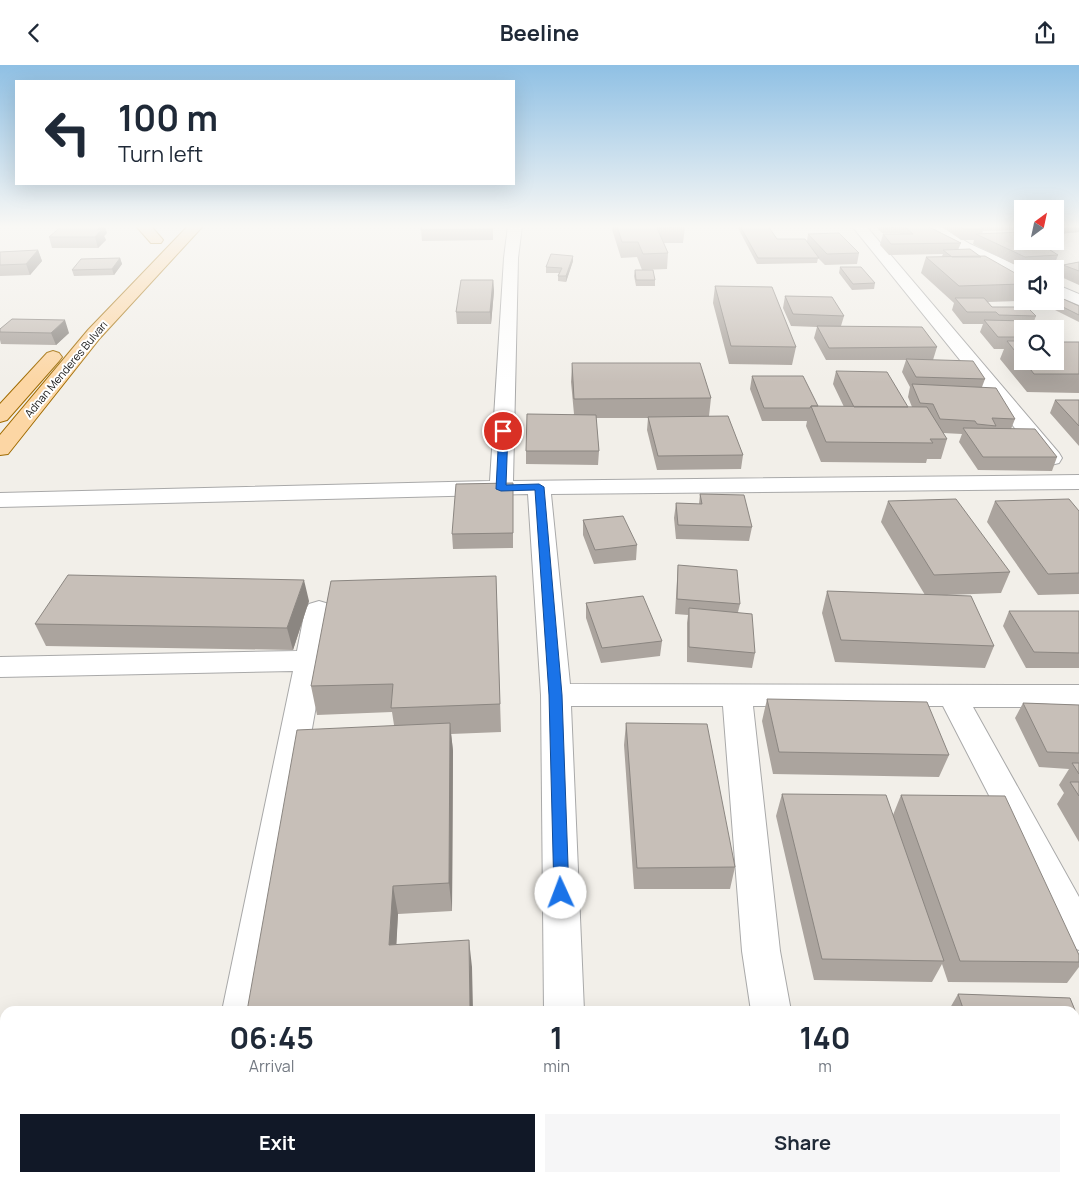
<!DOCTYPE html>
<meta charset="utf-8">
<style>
body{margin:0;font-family:Manrope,sans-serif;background:#f6f6f7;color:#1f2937;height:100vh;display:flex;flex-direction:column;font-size:19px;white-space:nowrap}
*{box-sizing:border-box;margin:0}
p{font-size:16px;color:#747a83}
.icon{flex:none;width:28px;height:28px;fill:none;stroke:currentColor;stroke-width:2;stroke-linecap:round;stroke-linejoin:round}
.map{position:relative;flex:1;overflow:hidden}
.sheet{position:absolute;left:0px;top:941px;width:1080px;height:176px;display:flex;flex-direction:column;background:#fff;border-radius:15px 15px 0 0;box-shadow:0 5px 20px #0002}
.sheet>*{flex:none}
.hud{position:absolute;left:15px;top:15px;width:500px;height:105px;border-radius:0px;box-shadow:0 5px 20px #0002;background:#fff;color:#1f2937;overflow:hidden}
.needle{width:32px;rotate:33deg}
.fabs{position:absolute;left:1014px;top:135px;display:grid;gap:10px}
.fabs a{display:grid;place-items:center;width:50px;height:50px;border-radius:0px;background:#fff;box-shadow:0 5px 20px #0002;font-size:25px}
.pin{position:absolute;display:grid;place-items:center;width:42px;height:42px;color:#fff;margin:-21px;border:2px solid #fff;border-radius:50%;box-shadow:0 1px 5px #0007}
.me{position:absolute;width:55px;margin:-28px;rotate:358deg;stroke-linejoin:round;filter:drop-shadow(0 0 4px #0008)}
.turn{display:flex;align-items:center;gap:18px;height:105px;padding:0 20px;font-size:22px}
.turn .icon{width:65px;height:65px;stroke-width:2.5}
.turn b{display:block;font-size:35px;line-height:42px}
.eta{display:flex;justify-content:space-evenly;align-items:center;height:85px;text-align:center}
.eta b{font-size:30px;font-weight:700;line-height:35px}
.button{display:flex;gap:10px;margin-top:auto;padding:10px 20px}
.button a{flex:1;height:58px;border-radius:0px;background:#111827;color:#fff;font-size:20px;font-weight:700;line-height:58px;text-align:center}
.button a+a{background:#f6f6f7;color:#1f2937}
header{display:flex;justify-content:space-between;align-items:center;height:65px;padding:0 20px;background:#fff;font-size:22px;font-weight:700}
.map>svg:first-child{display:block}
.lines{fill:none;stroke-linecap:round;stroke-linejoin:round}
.minor-casing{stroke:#a9a9a9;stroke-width:2}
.major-casing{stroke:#a06b00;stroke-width:2}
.minor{fill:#fff;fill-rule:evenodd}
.major{fill:#fcd6a4;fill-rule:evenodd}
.wall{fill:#aba49e}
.shaded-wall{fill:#8b8681}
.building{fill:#c7bfb8;stroke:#8b8681}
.route{fill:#1a73e8;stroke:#114b97}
.labels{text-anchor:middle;stroke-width:4;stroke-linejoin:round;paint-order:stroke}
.far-street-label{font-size:11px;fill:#222;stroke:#fff}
</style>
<header><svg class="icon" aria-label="back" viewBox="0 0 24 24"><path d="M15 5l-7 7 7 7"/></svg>Beeline<svg class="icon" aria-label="share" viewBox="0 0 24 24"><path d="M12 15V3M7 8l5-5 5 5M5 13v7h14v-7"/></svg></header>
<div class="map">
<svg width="1079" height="1117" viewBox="0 0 1079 1117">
<rect width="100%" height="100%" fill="#f2efe9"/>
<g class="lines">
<!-- minor casing -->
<g class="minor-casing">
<path id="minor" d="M508,161H522L518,193L513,416L1079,410V424L551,429L570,619L1079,620V642H973L1079,832V885L1066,880L943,641H753L780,886L791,946H751L742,886L723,641H571L584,946H544L541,630L528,429L0,442V428L490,416L504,193Z
M852,161H866L1059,388L1062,393L1059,398L1051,400L1043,398Z
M923,161H940L970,179L1025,204H1022V213L960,185Z
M1055,219L1079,229V240L1055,230Z
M319,536L329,539L333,545L262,946H222L293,606L0,612V592L297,586L305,545L309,539Z
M1075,1051L1079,1052V1098L1075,1097Z
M188,1112H234L233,1117H187Z
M546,1112H592V1117H546Z"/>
</g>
<!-- major casing -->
<g class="major-casing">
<path id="major" d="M136,161H151L163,175L161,178H151Z
M188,161H203L100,273L8,389L0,390V370L88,265Z
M53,286L59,288L62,292L59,296L7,355L0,357V339L47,288Z"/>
</g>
<!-- minor -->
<use href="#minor" class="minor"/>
<!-- major -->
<use href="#major" class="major"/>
</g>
<!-- wall -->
<path class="wall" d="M422,161H493V175L422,176L421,165Z
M611,161H684L685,162L683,178H664L668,188L667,204L642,205L637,192L621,193Z
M737,161H768L777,174L807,176L808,169L859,188L857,199L825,200L818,193L817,198L757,199Z
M875,161H927L961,178L958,185L981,192L1022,212V236L988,237L992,242L1036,251L1032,261L1022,264V296H1055L1079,277V328L1027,327L1000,294L1004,284H994L980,267L983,259H963L952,245L954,238L921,208L926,192H943L942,191L943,189L889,190L880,180L883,169H900V168H882Z
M941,161H1022V165L983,166L982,169L1058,190L1054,201L1021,203L973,179L974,175H961Z
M1055,161H1079V167L1058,169L1055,167Z
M107,168L104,171L106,175L98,183H52L49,172Z
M38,185L42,196L30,210L0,211V187Z
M573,191V196L566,217L558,216V211L559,208H546V202Z
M120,193L122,199L114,210L74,211L72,205Z
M1079,197V220L1059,211L1063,200Z
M840,202L875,218L874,224L852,225L839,208Z
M635,205L655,215V221H636L634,211Z
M493,215L494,226L491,259H457L456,247Z
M715,221L796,282L792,300L729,299L713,238Z
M785,231L844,251L841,261L937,282L933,295L985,314L982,322L1015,354L1011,364L1057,392L1052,406L978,405L959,377L962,369L943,368L947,374L941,394H927L926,398L821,397L806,361L807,356H762L750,324L752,311L818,341L844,342L833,319L836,306L908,342H912L908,332L910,322L902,307L906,295H826L814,273L817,262L791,261L783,243Z
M1049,236H1055L1079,241V257L1047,241Z
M0,264L69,268L56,280L1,279L0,275Z
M572,298L711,333L709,351L743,390L741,404L657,405L647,365L648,353H596L599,386L598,400L526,399V386L574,349L571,317Z
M1055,335H1079V381L1050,348Z
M513,418V483L453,484L452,469Z
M700,429L752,462L749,476L676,474L674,453L676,438L699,439Z
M888,436L1010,507L1001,528L947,530L994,581L985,603L835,597L822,548L827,526L925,530L881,457Z
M995,436L1079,446V529L1038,530L987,457Z
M583,455L637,480L636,495L594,499L583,470Z
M678,500L740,539L738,547L755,588L752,603L687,597V558L688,550L675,549L677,515Z
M496,511L501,667L451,669L453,686L452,846L398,849L396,880L472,902L247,946L394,660L392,647L317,650L311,621Z
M309,536L293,585L46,581L35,559Z
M586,538L662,576L660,591L601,598L586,553Z
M1009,546H1079V603H1026L1003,561Z
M767,634L949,690L939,712L773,709L762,656Z
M1023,638L1079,640V777L1057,739L1064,728L1059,720L1069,704L1039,702L1015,653Z
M626,658L735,802L730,824H634L624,680Z
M782,729L893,750L901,730L1079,897V902L1067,918L948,917L942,899L932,917L814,915L776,751Z
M958,929L1070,933L1079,955V1036H1075V946H951L950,943Z"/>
<!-- shaded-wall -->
<path class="shaded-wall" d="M101,161H105L107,168L104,171L106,175L98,183L95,172L97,165Z
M1061,161H1079V167L1058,169Z
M38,185L42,196L30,210L26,199Z
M573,191V196L566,217V211Z
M120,193L122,199L114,210L112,204Z
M493,215L494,226L491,259L490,247Z
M65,255L69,268L56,280L51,268Z
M304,515L309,536L293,585L287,563Z
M450,658L453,686L452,846L449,818Z
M393,821L398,849L395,907L389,880Z
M469,875L472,902L473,946H470Z
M472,1112H475V1117H472Z"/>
<!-- building -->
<path class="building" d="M62,161H101L97,165L102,164L95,172H49Z
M422,161H493V164L421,165Z
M617,161H684L685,162L657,163L668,188L643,189L638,177H622Z
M740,161H768L777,174H805L819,193H758Z
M881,161H902L901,162L883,163Z
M904,161H927L961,178L891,179L883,169H913Z
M959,161H979L984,164H964Z
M1022,167V176H1036L1058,190L1025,192L976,169Z
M839,168L859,188L827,189L808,169Z
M970,184L981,192H952L943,185Z
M38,185L26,199L0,200V187Z
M551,189L573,191L566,211H558L562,203L546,202Z
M985,191L1022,212V219L959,221L926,192Z
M120,193L112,204L72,205L81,194Z
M1079,197V206L1063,200Z
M840,202H861L875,218L853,219Z
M635,205H653L655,215H636Z
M461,215H493L490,247H456Z
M715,221L772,222L796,282L731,281Z
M785,231L832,232L844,251L793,249Z
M955,233H984L992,242H1027L1036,251L999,250L996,247H967Z
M1061,233L1079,241V250L1051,236H1055V234Z
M12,254L65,255L51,268L0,267V264Z
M984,255L1027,256L1034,264H1022V272H998Z
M817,261L922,262L937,282L829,283Z
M1007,276H1022V295Z
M1055,277H1079V309H1034L1024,296H1055Z
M906,294L973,296L985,314L916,312Z
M572,298H700L711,333L574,334Z
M836,306L887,307L908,342H854Z
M752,311H803L818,341H811L810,343H764Z
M912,319L996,323L1015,354L992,353L996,361L977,359L975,356L940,354L933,339L920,338Z
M1055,335H1079V361Z
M811,341L927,342L947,374H930L933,378L826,377Z
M527,349L596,350L599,386H526Z
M728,351L743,390L658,391L648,352Z
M963,363L1035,364L1057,392H983Z
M513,418V468L452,469L456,419Z
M700,429L744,430L752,462L678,460L676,438L702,439Z
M956,434L1010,507L934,510L888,436Z
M1069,434L1079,446V508L1048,509L995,436Z
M623,451L637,480L595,485L583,455Z
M678,500L737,505L740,539L677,534Z
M68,510L304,515L287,563L35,559Z
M496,511L500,639L391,643L393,619L311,621L331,516Z
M827,526L971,531L994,581L841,575Z
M643,531L662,576L602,583L586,538Z
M689,543L752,549L755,588L689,582Z
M1009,546H1079V588L1034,587Z
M767,634L927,637L949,690L779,687Z
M1023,638L1079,640V688L1047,687Z
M450,658L449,818L393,821L389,880L469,875L470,946H247L297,665Z
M626,658L707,659L735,802L637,803Z
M1072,698H1079V709Z
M1070,717H1079V731Z
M782,729L886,730L944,896L822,894Z
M901,730L1005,731L1079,890V897L960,896Z
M958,929L1070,933L1079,955V1022H1075V946H964Z
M218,1112H472V1117H217Z"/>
<!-- sky -->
<linearGradient id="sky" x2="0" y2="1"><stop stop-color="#8fc0e4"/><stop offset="0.51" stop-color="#f9f8f5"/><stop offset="1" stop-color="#f9f8f5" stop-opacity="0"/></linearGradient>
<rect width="1079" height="317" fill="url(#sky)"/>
<!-- route -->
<path class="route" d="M503,363L508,366L506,420L539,419L544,422L562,630L569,828L566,832L561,834L556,832L554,828L549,630L535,425L501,426L496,424L499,366Z"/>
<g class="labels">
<!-- far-street labels -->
<g class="far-street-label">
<text transform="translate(66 304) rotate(-50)" y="4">Adnan Menderes Bulvarı</text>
</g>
</g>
</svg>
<div class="fabs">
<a><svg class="needle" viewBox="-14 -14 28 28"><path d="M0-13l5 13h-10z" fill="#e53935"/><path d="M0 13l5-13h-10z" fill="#747a83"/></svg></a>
<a><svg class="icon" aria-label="sound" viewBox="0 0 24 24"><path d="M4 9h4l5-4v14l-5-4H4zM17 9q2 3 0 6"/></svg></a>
<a><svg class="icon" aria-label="search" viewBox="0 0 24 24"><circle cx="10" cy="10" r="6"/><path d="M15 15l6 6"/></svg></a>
</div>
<div class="pin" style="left:503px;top:366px;background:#d93025"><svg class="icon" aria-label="arrive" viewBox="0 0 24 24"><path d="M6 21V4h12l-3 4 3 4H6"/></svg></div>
<svg class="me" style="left:561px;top:828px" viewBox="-20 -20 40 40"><circle r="19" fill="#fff"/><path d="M0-13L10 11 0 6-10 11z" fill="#1a73e8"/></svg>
<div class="hud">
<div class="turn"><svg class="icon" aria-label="left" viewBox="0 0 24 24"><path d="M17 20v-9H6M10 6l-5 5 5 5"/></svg><div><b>100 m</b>Turn left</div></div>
</div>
<section class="sheet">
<div class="eta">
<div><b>06:45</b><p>Arrival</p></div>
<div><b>1</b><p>min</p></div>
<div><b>140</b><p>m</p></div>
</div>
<div class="button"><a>Exit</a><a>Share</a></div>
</section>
</div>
